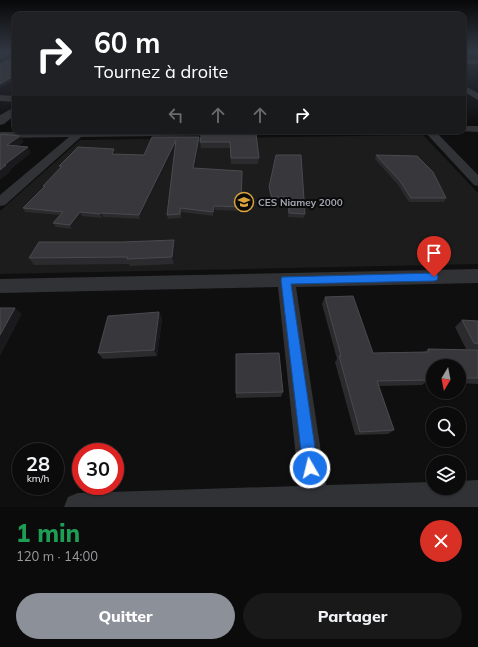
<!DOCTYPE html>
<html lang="fr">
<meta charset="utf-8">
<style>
body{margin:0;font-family:Mulish,sans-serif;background:#19191a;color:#f1f3f6;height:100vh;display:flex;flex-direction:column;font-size:15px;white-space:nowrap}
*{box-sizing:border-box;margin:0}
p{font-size:13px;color:#9a9b9d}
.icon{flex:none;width:22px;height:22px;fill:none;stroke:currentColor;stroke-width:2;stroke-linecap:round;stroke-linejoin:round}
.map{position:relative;height:507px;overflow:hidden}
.drawer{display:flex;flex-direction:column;background:#0b0b0c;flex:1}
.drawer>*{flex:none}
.top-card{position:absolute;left:12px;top:12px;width:454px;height:122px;border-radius:8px;box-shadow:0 1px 3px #0004,0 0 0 1px #2b2b2d;background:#202124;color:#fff;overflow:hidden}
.needle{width:26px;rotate:190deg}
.buttons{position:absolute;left:426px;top:359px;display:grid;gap:8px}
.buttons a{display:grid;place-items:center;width:40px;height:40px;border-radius:50%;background:#0b0b0c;box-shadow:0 1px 3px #0004,0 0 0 1px #2b2b2d;font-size:20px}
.speed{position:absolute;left:12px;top:443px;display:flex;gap:8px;font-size:20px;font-weight:700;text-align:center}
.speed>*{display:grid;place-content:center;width:52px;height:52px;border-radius:50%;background:#0b0b0c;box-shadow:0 1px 3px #0004,0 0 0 1px #2b2b2d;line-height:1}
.speed small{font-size:10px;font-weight:400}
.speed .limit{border:6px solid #d22;background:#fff;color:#111}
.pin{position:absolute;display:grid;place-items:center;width:34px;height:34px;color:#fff;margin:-41px -17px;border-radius:50% 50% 50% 0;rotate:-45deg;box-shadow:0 0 4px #0007}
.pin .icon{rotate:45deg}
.me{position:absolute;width:44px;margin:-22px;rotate:352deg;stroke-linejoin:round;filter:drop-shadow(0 0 3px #0008)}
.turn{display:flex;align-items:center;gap:14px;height:84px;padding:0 16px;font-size:18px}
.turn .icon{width:52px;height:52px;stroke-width:2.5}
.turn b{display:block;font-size:28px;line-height:34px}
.lanes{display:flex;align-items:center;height:38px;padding:0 16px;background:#0003;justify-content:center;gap:20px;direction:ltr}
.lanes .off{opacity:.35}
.round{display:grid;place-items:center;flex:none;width:42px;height:42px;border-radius:21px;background:#19191a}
.head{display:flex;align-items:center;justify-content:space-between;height:68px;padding:0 16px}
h1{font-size:24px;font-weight:800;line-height:30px;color:#1e9e55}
.cta{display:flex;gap:8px;margin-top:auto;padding:8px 16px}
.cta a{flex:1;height:46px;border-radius:24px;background:#8c9099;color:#fff;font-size:16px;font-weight:800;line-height:46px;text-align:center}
.cta a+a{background:#19191a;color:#f1f3f6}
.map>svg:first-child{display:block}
.built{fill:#1c1c1d}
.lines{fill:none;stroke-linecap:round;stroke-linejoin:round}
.minor{fill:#313235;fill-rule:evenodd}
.tertiary{fill:#313235;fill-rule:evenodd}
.wall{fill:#2b2b2e}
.shaded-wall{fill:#1a1a1c}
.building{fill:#38383c;stroke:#484a4e}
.route{fill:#1a73e8;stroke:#114b97}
.labels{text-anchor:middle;stroke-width:4;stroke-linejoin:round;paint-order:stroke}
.poi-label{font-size:10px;font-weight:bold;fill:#a2a6b0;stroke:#0a0a0b;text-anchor:start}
</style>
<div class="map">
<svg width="478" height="507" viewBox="0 0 478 507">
<rect width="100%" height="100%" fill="#0f0f10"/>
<!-- built -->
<path class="built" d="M423,135L478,193V264L0,274V211L80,140Z"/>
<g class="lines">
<!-- minor -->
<path class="minor" d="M15,56V61L0,68V63Z
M463,60H478V64H463Z
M463,85L478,93V100L463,91Z
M0,95L15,96V102L0,101Z
M463,126H478V132L459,131H463Z
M75,131H329L324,134L81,137L5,205L0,206V195L69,137L0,138V132Z
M424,131H435L478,175V186L474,185Z
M478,269V283L296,287L326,485L433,482V488H459V481L478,480V507H64L68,497L78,493L299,486L278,287L0,293V279Z"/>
<!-- tertiary -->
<path class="tertiary" d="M15,107V115L4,124L0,125V115Z"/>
</g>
<!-- wall -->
<path class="wall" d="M251,134L259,158L258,164H231L230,148H201L200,142Z
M199,137L200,141L194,168L242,171L241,211L215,210L213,216L181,212V218L168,219L167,215L175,147L140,219L103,217L102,218L82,216L72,229L56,227L53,223L60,215L25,212L23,208L44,187L43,186L60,168L59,166L114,149L116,153L115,154L144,155Z
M276,155L305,214L304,218L288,217V200L271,201L269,191V187Z
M376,155L446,198L444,202H409L398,185L375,159Z
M174,240L176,247L174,264L130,266L129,264L34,265L29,258L122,242Z
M325,297L373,353L424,352L428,349L478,351V384L459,383V366H433V382H426L422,385L379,386L394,430L388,434L355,435L335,362L337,359L322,304Z
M159,312L162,319L157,356L103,359L98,353Z
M462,320L478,321V350L466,349L455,327Z
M236,354L283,392L281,397L236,398Z"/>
<!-- shaded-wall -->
<path class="shaded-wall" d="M12,52H13L14,55L0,61V58Z
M15,75V79L0,88V84Z
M20,136L24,142L11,152L7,145Z
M199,137L200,141L194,172L193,168Z
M176,140L177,144L140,219L139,215Z
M28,147L31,153L10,170V172L0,180V170L4,165Z
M114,149L116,153L113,158L112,154Z
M214,206L215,210L213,216V212Z
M80,212L82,216L72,229L70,225Z
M101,213L103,217L102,218L100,214Z
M174,240L176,247L174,264L172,257Z
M15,308L22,314L0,356V335Z
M159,312L162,319L157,356L154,350Z"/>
<!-- building -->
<path class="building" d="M0,52H12L0,58Z
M15,52V75L0,84V66L14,59Z
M202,131H251V134H256L259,158H231L230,142H200Z
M1,134L20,136L7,145L28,147L4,165H6L0,170V135Z
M152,137H199L193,168L242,171L241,207L214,206L213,212L180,208V214L167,215L176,140L139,215L101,213L100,214L80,212L70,225L53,223L63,212L23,208L45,186H43L62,166H59L78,147L114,149L112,154L144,155Z
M276,155H301L305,214L289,213L288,197H272L269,187Z
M376,155L417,156L433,172L446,198H411L400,181Z
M174,240L172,257L127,259L128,257L29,258L39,242H122Z
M353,296L373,353L429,352L428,349L477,350L478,351V378H459V366H433V377H428L429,380L377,381L394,430L360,432L339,356H341L325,297Z
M0,308H15L0,335Z
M159,312L154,350L98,353L108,316Z
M462,320L478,321V344L474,343Z
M279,353L283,392L236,393V354Z"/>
<!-- sky -->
<linearGradient id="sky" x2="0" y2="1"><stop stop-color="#080809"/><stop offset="0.42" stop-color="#313742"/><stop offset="1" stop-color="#313742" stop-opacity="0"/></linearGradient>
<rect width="478" height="123" fill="url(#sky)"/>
<!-- route -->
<path class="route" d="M434,273L437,274L438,277L437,280L434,281L291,284L318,468L316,474L310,476L305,474L303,468L281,280L282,277Z"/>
<!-- icons -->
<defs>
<g id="school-ring" transform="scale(1)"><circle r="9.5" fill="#0a0a0b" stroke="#dba43d" stroke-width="1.5"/><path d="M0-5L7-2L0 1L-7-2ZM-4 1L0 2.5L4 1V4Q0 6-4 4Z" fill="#dba43d"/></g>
</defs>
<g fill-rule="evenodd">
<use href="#school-ring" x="244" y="202"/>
</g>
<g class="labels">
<!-- poi labels -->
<g class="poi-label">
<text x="258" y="206">CES Niamey 2000</text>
</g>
</g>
</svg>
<div class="buttons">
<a><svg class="needle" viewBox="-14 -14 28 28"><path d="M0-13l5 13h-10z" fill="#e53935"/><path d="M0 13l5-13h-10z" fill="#9a9b9d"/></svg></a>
<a><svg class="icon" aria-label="search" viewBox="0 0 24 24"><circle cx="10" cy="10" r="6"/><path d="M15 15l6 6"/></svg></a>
<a><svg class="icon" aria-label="layers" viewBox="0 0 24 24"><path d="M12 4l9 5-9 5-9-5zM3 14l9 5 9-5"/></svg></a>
</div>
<div class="speed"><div>28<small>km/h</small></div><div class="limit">30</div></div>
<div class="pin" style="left:434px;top:277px;background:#d93025"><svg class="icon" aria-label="arrive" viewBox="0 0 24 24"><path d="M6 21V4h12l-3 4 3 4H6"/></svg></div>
<svg class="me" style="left:310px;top:468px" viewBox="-20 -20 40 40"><circle r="17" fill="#1a73e8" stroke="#fff" stroke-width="3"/><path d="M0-11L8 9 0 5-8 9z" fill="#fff"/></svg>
<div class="top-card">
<div class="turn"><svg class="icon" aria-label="right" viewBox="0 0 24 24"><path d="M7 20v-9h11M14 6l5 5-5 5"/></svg><div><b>60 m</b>Tournez à droite</div></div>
<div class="lanes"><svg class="icon off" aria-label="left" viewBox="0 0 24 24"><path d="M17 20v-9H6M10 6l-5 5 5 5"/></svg><svg class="icon off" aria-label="ahead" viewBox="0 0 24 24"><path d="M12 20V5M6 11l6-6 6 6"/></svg><svg class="icon off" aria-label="ahead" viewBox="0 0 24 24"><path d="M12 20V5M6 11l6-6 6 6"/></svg><svg class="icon" aria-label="right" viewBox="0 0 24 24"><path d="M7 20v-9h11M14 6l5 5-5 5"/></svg></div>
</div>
</div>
<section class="drawer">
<div class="head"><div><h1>1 min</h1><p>120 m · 14:00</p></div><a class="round" style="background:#d93025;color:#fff"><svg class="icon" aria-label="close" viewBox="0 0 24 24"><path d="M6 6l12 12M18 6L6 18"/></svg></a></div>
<div class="cta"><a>Quitter</a><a>Partager</a></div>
</section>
